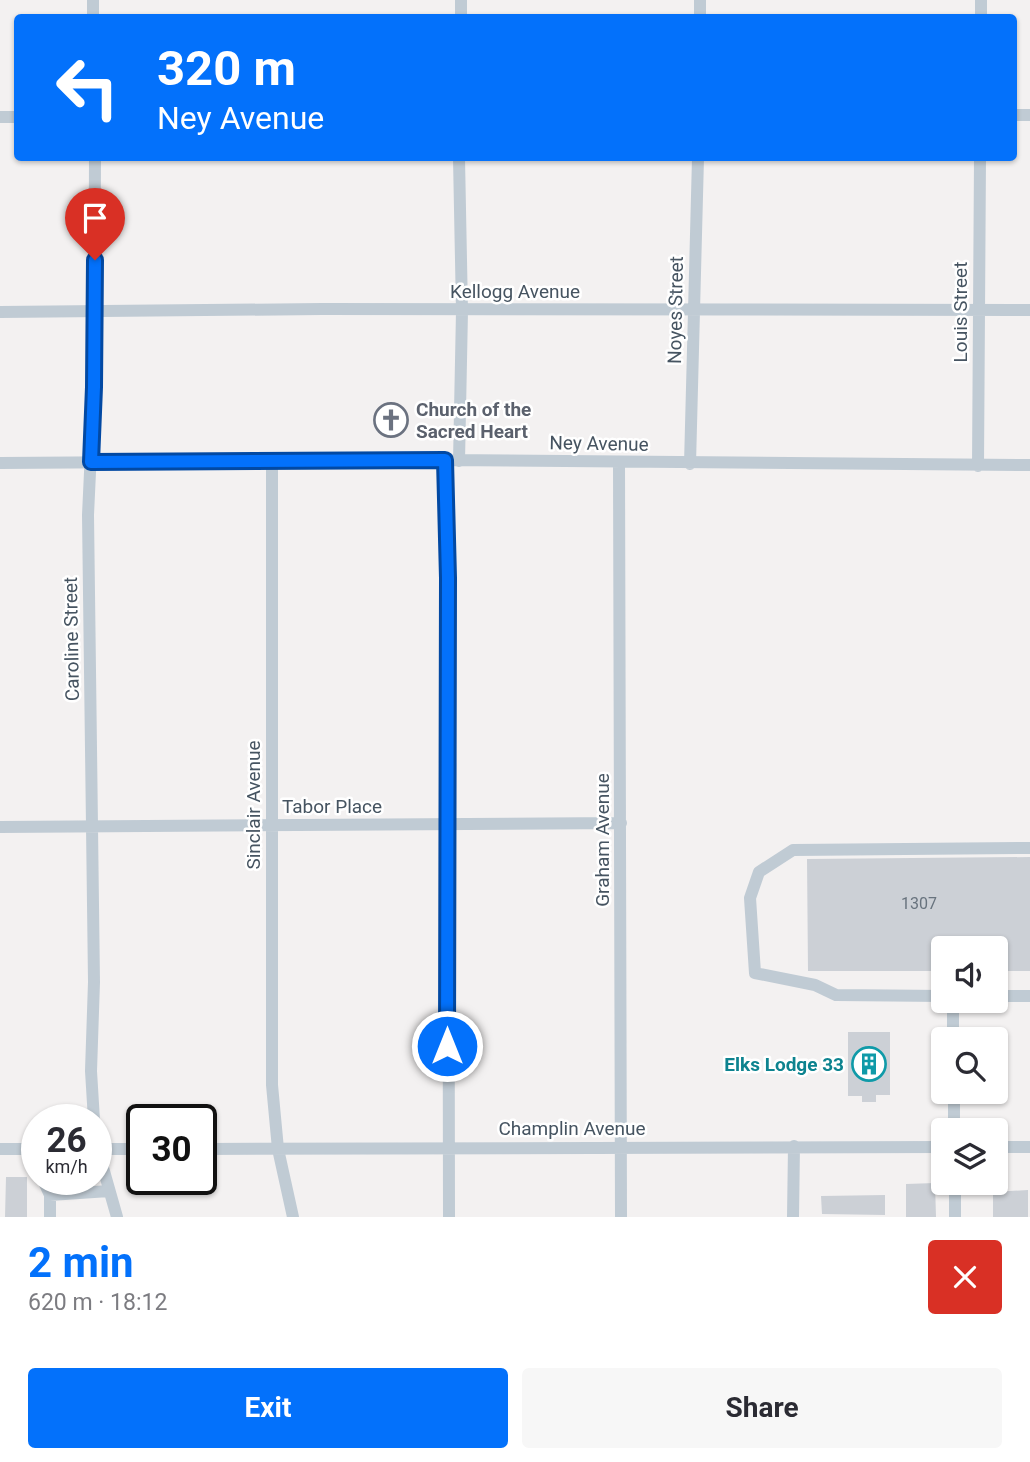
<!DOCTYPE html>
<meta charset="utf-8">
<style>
body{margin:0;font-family:Roboto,sans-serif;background:#f7f7f7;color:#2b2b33;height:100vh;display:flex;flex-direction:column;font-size:26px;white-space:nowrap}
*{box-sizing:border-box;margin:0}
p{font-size:23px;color:#7c7c81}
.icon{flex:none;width:38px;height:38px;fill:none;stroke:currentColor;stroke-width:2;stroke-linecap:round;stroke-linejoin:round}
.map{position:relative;height:1217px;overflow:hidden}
.sheet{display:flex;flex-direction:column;background:#fff;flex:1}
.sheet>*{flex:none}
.hud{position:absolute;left:14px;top:14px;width:1003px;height:147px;border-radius:7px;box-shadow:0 2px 5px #0004;background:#0371fb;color:#fff;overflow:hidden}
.fabs{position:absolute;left:931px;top:936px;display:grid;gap:14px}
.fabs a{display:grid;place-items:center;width:77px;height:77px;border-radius:7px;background:#fff;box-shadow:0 2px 5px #0004;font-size:35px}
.speed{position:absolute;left:21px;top:1104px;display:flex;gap:14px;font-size:35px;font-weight:700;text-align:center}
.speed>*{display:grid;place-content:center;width:91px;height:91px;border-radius:50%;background:#fff;box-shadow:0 2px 5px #0004;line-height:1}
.speed small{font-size:18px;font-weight:400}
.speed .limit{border:4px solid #111;border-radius:10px;background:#fff;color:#111}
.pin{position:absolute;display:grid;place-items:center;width:60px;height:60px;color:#fff;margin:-72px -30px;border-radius:50% 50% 50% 0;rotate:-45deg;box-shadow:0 0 7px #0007}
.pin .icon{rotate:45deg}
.me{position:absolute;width:77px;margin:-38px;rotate:0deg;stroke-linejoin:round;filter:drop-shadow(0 0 5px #0008)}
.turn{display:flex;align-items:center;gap:24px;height:147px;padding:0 28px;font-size:32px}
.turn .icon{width:91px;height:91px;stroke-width:2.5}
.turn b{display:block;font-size:49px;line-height:60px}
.round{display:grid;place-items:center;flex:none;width:74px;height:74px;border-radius:7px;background:#f7f7f7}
.summary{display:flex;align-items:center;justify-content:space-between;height:119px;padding:0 28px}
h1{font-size:42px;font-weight:700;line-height:52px;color:#0371fb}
.action{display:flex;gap:14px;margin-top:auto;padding:14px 28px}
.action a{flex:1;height:80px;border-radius:7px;background:#0371fb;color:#fff;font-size:28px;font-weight:700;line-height:80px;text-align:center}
.action a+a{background:#f7f7f7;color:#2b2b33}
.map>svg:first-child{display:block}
.building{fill:#ccd0d6}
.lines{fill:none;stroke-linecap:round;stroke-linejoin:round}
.minor{stroke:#c0cbd4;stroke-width:12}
.route-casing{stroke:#0249a3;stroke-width:18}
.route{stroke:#0371fb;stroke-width:12}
.labels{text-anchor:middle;stroke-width:5;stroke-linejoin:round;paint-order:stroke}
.number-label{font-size:16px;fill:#68737e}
.street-label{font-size:19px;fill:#465461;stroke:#fff}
.worship-label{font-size:19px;font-weight:bold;fill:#5b616d;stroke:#fff;text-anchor:start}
.culture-label{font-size:19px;font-weight:bold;fill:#0d838f;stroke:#fff;text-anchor:end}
</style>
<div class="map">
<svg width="1030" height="1217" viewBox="0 0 1030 1217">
<rect width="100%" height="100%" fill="#f3f1f1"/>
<!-- building -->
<path class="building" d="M1030,857V971H996V948H943V971H808L807,859Z
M848,1032H890V1095H876V1102H862V1096H848Z
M6,1177H27V1217H5Z
M935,1183L936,1217H906V1184Z
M1028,1190V1217H993V1192Z
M885,1195V1215L822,1214L821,1196Z"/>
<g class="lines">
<!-- minor -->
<path class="minor" d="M93,0V18
M700,0V18
M461,18V0
M981,18V0
M1013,115H1030
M0,117H18
M0,312L322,309L1030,310
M445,460L448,578L449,1217
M272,461V1085L278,1149L293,1217
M459,461L462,311L459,158
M0,463L445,460L1030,465
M619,463L621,1217
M690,464L698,158
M978,466L980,158
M0,827L621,823
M943,996L836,995L815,985L755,973L750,898L759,872L793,850L1030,848
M996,996H1030
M953,1001V1040
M954,1092V1130
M94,1120L91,1071L94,982L88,515L94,387L95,158
M96,1143L117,1217
M996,1147H1030
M0,1149H37
M96,1149H142
M201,1149L943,1147
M43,1180L50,1195V1217
M955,1183V1217
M50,1195L109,1191
M793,1217L794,1146"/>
</g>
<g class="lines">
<!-- route casing -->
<g class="route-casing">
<path id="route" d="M95,260L94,387L91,462L445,460L448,578L447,1046"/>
</g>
<!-- route -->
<use href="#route" class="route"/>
</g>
<!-- icons -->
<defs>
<g id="church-ring" transform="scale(1.75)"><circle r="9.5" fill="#fff" stroke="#6b7280" stroke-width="1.5"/><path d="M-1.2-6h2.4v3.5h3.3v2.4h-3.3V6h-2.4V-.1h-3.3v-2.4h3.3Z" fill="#6b7280"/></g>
<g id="building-ring" transform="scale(1.75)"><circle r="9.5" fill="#fff" stroke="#0f9aa8" stroke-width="1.5"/><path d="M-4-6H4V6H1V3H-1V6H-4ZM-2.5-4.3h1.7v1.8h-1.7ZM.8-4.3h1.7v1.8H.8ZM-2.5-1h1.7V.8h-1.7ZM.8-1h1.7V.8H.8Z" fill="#0f9aa8"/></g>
</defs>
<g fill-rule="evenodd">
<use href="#church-ring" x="391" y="420"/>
<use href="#building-ring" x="869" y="1064"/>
</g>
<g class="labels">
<!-- number labels -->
<g class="number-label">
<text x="919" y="909">1307</text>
</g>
<!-- street labels -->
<g class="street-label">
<text x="515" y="298">Kellogg Avenue</text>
<text transform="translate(675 310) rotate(-89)" y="7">Noyes Street</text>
<text transform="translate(960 312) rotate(-90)" y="7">Louis Street</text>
<text transform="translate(599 443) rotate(1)" y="7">Ney Avenue</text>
<text transform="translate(71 639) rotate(-91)" y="7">Caroline Street</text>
<text transform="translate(253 805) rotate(-90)" y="7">Sinclair Avenue</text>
<text x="332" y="813">Tabor Place</text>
<text transform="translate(602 840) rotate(-90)" y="7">Graham Avenue</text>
<text x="572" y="1135">Champlin Avenue</text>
</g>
<!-- worship labels -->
<g class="worship-label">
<text x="416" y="416">Church of the<tspan x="416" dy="22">Sacred Heart</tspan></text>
</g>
<!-- culture labels -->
<g class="culture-label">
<text x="844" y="1071">Elks Lodge 33</text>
</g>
</g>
</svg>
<div class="fabs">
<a><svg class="icon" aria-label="sound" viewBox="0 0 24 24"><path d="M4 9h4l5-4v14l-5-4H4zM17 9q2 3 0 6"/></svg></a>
<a><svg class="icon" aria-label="search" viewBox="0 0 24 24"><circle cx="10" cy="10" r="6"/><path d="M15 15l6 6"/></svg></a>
<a><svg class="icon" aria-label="layers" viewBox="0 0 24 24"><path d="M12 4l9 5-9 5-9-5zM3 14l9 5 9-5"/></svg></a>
</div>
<div class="speed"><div>26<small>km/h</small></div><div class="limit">30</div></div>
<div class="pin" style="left:95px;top:260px;background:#d93025"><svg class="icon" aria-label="arrive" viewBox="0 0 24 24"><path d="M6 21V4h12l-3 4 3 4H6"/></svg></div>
<svg class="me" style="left:447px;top:1046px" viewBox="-20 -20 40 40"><circle r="17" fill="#0371fb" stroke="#fff" stroke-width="3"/><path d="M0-11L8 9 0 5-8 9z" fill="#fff"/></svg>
<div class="hud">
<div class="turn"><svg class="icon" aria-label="left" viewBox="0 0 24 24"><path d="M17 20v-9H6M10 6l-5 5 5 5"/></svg><div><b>320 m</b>Ney Avenue</div></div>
</div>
</div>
<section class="sheet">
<div class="summary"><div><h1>2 min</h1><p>620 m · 18:12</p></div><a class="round" style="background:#d93025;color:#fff"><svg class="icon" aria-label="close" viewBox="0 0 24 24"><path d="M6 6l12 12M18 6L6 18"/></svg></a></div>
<div class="action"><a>Exit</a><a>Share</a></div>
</section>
